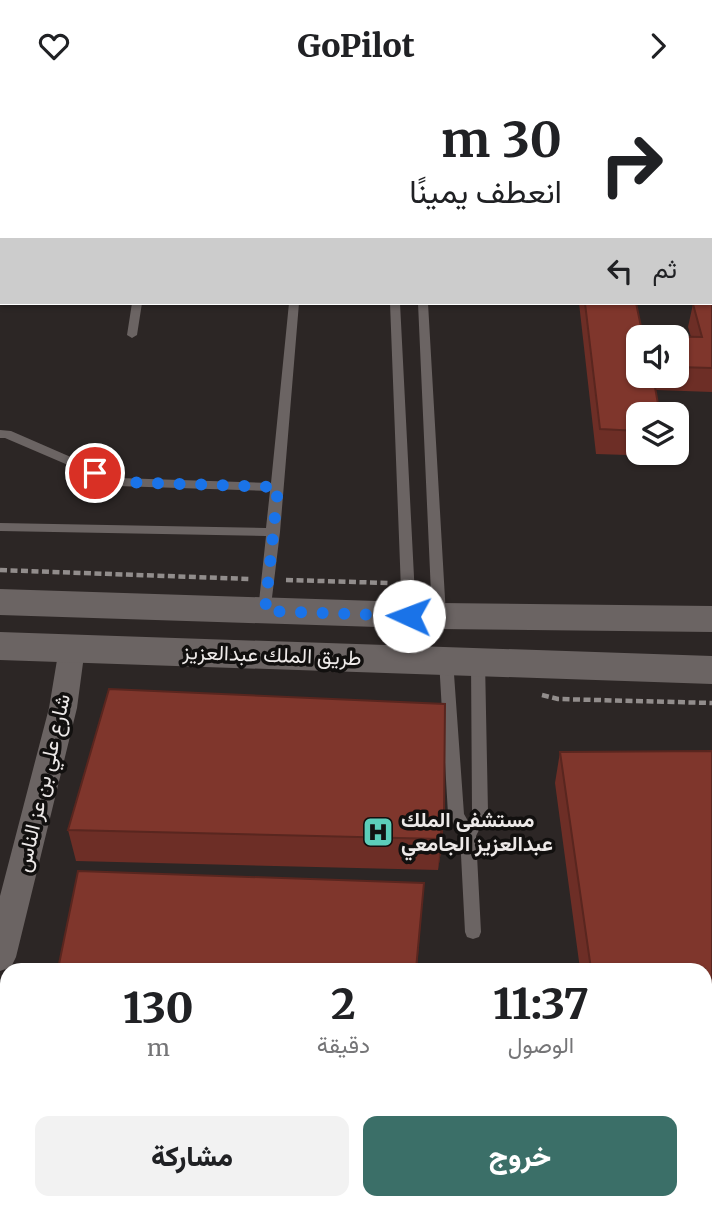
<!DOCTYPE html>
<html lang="ar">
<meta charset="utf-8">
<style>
body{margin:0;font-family:Merriweather,Vazirmatn,serif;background:#f2f2f2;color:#202124;direction:rtl;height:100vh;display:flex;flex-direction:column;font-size:26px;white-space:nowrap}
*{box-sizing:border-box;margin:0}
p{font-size:23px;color:#757577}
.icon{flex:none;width:38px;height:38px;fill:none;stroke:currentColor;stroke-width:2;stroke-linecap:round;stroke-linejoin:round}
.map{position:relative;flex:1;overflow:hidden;direction:ltr}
.side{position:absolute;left:0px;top:872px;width:712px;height:247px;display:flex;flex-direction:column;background:#fff;border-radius:21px 21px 0 0;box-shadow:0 2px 5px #0004;direction:rtl}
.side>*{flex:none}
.hud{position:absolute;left:0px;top:0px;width:712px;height:214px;box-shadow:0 2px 5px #0004;direction:rtl;background:#fff;color:#202124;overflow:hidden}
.tools{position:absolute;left:626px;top:234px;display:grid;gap:14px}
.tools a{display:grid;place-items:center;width:63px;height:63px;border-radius:14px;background:#fff;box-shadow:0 2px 5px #0004;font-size:35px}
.pin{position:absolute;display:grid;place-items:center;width:60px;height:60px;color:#fff;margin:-30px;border:4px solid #fff;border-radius:50%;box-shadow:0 2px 7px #0007}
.me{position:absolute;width:77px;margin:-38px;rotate:272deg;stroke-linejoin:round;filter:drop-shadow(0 0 5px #0008)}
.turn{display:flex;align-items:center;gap:24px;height:147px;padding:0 35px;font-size:32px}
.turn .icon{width:91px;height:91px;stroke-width:2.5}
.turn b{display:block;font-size:49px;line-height:60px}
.then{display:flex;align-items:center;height:66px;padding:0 35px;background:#0003;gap:14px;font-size:26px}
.eta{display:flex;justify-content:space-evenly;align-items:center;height:119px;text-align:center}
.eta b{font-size:42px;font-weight:800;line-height:49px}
.button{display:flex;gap:14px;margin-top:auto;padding:14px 35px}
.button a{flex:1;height:80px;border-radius:14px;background:#3b6f68;color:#fff;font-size:28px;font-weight:800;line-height:80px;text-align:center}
.button a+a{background:#f2f2f2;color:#202124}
header{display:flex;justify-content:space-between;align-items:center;height:91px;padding:0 35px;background:#fff;font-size:32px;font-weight:800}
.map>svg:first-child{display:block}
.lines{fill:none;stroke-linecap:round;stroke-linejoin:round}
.path{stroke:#928d8c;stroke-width:4.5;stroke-dasharray:7 3.5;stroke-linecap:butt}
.lane{fill:#6b6463;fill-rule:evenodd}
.street{fill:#6b6463;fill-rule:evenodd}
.secondary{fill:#6b6463;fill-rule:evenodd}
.wall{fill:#6d2e26;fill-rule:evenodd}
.shaded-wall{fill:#59261f}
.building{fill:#7f362c;stroke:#59261f;stroke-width:2}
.route{stroke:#1a73e8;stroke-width:12;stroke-dasharray:0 21.6}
.labels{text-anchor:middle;stroke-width:7;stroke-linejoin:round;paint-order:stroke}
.street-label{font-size:21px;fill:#ede9e8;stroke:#12100f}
.poi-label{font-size:21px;font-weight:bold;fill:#ede9e8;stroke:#12100f;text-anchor:start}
</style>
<header><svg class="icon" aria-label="forward" viewBox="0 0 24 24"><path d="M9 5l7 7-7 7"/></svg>GoPilot<svg class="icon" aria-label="heart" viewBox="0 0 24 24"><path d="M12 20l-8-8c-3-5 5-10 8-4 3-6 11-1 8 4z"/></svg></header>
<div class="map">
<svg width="712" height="1117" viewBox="0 0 712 1117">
<rect width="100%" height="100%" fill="#2c2625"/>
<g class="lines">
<!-- path -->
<path class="path" d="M0,479L249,488
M286,489L389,492
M542,604L558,608L712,612"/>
<!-- lane -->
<path class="lane" d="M163,0H172L173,2H164Z
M212,0H221L222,2H213Z
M281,0H290L292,2H282Z
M319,0H328L329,2H320Z
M0,58H2V64H0Z
M2,80V88L0,89V81Z
M0,169H2V175H0Z
M132,212H142L137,244L132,247L127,244Z
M289,212H299L280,441L270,523H260L258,520L266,445L0,440V432L266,437L270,400L117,395L5,347H0V339L11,340L119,387L271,392Z
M390,212H400L416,525L409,530L402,525Z
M418,212H428L446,525L439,530L432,525Z
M446,564L453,569L464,723L468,730L472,721L471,570L478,565L485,570L488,721L476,745L481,841L479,846L473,848L467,846L465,841L460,745L448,723L439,569Z"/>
<!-- street -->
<path class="street" d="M710,69H712V79H710Z
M72,548L81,550L85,557L77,617L16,866L11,876L0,880V805L49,617L59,557L63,550Z"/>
<!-- secondary -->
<path class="secondary" d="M0,498L439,512L712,515V541L439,538L0,524Z
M0,541L712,565V593L0,569Z"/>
</g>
<!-- wall -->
<path class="wall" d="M710,141H712V192H710Z
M712,202V301L656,299L639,324V362H658V365L596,363L579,212H636L643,245L691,246L688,236L693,213ZM677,247V285H639Z
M712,660V1007H705V878H580L555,692L560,661Z
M444,724L442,754L438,779L76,770L68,739Z"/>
<!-- shaded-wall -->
<path class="shaded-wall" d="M444,724L442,754L438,779L440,748Z
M424,792L417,878H416Z
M517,1111H523L519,1117H516Z"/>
<!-- building -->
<path class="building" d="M710,141H712V168H710Z
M712,202V277L677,276V247H639V285H653L660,324H639V340L600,338L585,212H636L643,245L702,246L693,213L710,212V203Z
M109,598L445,613L444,724L440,748L68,739Z
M712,660V980H705V878H591L560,661Z
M78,780L424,792L416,878H58Z
M100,1111H517L516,1117H99Z"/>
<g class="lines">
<!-- route -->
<path class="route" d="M95,382L117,391L278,396L265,520L409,525"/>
</g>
<!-- icons -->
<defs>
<g id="hospital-square" transform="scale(1.575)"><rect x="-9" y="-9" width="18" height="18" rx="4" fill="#5cceba" stroke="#12100f"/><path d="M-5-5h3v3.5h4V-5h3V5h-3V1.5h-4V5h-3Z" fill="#111"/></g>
</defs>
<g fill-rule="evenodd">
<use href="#hospital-square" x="378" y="741"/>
</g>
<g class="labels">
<!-- street labels -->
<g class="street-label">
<text transform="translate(272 564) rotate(2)" y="7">طريق الملك عبدالعزيز</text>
<text transform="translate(43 692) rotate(-77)" y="7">شارع علي بن عز الناس</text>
</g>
<!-- poi labels -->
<g class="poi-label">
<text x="401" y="736">مستشفى الملك<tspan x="401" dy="24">عبدالعزيز الجامعي</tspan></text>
</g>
</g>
</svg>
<div class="tools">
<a><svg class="icon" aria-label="sound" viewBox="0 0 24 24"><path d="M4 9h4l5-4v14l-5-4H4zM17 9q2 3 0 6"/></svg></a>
<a><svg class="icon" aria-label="layers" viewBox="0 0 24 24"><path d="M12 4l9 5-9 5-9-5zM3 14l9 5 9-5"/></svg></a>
</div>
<div class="pin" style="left:95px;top:382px;background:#d93025"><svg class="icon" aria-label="arrive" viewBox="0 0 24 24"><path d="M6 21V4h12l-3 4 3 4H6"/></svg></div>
<svg class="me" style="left:409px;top:525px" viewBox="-20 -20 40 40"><circle r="19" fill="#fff"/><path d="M0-13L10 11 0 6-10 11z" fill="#1a73e8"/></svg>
<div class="hud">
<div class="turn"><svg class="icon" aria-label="right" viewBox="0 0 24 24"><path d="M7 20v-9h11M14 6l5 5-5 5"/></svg><div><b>30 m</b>انعطف يمينًا</div></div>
<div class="then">ثم<svg class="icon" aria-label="left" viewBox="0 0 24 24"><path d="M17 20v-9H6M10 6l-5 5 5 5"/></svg></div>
</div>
<section class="side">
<div class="eta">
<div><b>11:37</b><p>الوصول</p></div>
<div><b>2</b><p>دقيقة</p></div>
<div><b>130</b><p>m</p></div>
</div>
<div class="button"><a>خروج</a><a>مشاركة</a></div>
</section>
</div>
